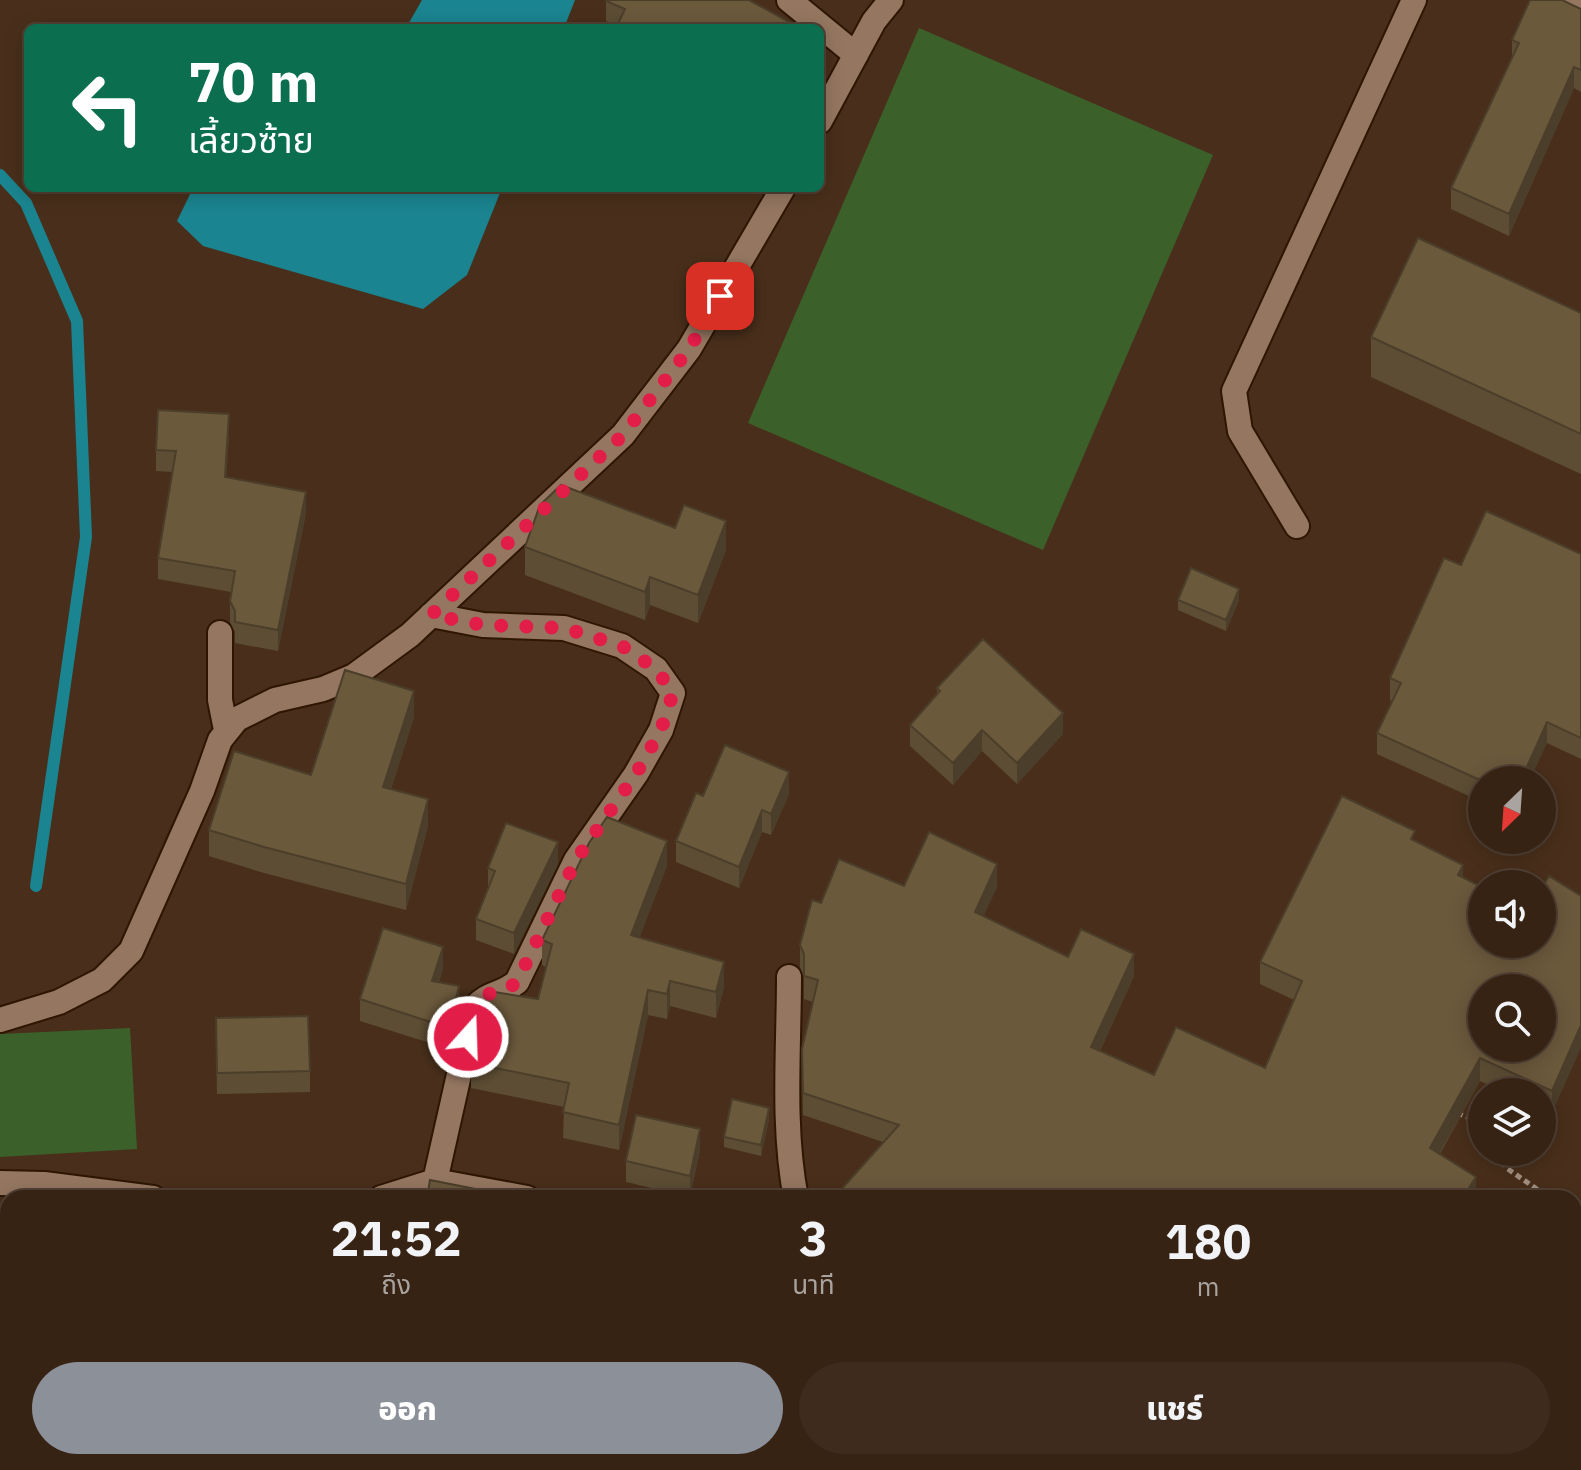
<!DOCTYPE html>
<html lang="th">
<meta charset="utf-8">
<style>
body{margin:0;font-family:"IBM Plex Sans","Noto Sans Thai",sans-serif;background:#3e2b1d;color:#f1f3f6;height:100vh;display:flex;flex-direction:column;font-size:30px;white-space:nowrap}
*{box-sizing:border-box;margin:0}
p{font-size:26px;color:#aaa4a0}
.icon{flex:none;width:44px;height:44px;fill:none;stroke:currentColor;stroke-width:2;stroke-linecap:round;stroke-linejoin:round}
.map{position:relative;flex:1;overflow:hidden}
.drawer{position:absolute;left:0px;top:1190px;width:1582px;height:280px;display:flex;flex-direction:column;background:#372314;border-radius:24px 24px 0 0;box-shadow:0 4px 20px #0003,0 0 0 2px #514034}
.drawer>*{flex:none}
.top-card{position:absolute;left:24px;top:24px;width:800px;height:168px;border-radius:12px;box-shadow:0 4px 20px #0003,0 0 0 2px #514034;background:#0b6e4f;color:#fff;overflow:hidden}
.needle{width:52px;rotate:205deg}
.buttons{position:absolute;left:1468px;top:766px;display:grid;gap:16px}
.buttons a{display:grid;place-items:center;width:88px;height:88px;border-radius:50%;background:#372314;box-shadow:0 4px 20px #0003,0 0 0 2px #514034;font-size:40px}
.pin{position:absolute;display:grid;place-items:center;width:68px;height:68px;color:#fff;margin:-34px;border-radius:16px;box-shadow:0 4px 12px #0006}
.me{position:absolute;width:88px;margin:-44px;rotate:20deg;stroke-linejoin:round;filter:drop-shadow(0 0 6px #0008)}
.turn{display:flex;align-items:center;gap:28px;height:168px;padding:0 32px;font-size:36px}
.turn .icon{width:104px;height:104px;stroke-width:2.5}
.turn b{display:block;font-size:56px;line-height:68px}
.eta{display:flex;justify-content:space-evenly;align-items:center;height:136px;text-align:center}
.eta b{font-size:48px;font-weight:800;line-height:56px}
.action{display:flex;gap:16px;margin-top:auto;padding:16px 32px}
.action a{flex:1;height:92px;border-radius:48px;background:#8c9099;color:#fff;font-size:32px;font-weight:800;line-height:92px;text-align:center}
.action a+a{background:#3e2b1d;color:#f1f3f6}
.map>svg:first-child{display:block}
.garden{fill:#3b602a}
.water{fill:#1a8590}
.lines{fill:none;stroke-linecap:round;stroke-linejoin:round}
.stream{stroke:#1a8590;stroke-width:12}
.canal{stroke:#1a8590;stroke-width:42}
.minor-casing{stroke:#2e1603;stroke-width:28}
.path{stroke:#a59182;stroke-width:5;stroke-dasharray:6 4;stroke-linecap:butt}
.minor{stroke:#957761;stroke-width:24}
.wall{fill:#5c4d34}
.shaded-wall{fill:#4b3e2a}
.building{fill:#6b593c;stroke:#4b3e2a;stroke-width:2;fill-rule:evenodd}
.route{stroke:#e11d48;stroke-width:14;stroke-dasharray:0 25.2}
</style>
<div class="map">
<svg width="1581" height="1470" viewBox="0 0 1581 1470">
<rect width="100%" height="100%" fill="#492f1b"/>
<!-- garden -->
<path class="garden" d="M919,28L1213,155L1043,550L748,423Z
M130,1028L137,1149L0,1157V1034Z"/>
<!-- water -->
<path class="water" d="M422,0H575L564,28H406Z
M193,188H502L467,275L423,309L203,246L177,221Z
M82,1462H219L225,1470H88Z"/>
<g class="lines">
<!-- stream -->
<path class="stream" d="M0,175L26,203L77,321L86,537L36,886"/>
<!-- canal -->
<path class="canal" d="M1574,1298L1581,1286
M1468,1470L1473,1462"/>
<!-- minor casing -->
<g class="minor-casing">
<path id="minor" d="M789,0L856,55
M1564,0L1581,3
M820,121L874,21L891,0
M1297,526L1240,431L1234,391L1414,0
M431,615L483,625L564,628L622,646L656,669L673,693L661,730L636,774L576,860L517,982C500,996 490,991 474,1008L435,1181
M220,633V700L226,730
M789,977C789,1048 782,1128 796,1198
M0,1020L59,1002L102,980L131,951L202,791L220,740L237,719L275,700L323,689L354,676L410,635L623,435L689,349L783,188
M0,1183L44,1184L153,1198
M381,1198L435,1181L527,1198
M1515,1470L1521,1462"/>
</g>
<!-- path -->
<path class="path" d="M1457,1113L1482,1123
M1498,1152L1505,1167L1544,1194L1545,1198
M1398,1470L1403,1462"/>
<!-- minor -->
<use href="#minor" class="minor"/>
</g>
<!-- wall -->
<path class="wall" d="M749,0L617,26L606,21V1Z
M1581,9V92L1574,88L1509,236L1451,209V188L1512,57V40Z
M1581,313V474L1371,377V337Z
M229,435L226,478L306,513L278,651L235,643V632L230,622V601L231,592L158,579V558L172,472L156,471V450Z
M525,547L726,550L698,623L650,605L645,620L525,575Z
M1581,554V759L1547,743L1482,780V802L1377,754V733L1392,701L1390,700V678L1461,565Z
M1178,600H1239L1226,631L1178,610Z
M937,688L1063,734L1017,784L982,751L953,785L910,746V725L937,695Z
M414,717L391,789L428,826L406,910L264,873L209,856V830L311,775Z
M789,794L771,835L762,832L739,888L676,862V841L703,796Z
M1415,841L1463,878L1482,944L1581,896L1552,1113L1542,1109V1092H1504L1480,1081L1440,1154L1476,1193L1485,1198H838V1193L883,1142L803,1115L802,1049L813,1002L804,999V977L800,967V945L821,903L904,886L997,887L983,916L1068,957L1134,976L1100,1051L1154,1075L1265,1068L1294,1000L1260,984V962Z
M558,864L514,954L476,940V919L488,888V868Z
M667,866L639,938L724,987L716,1018L670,1006L667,1019L648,1015L619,1150L563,1138L564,1107L471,1088V1063L538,999L546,967L542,965V940Z
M443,969L439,982L459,1007L449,1049L360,1021V999Z
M216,1039L310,1071V1092L217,1094Z
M769,1119L761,1156L724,1147V1137Z
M700,1150L690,1197L626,1182V1161Z
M367,1462H432L428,1470H383Z"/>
<!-- shaded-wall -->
<path class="shaded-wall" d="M1574,67V88L1509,236V214Z
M229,414V435L225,499V477Z
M306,492V513L278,651V630Z
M726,521V550L698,623V595Z
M650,577V605L645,620V592Z
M1239,589V600L1226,631V620Z
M414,691V717L383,813V787Z
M1063,713V734L1017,784V763Z
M1547,722V743L1530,780H1521Z
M982,730V751L953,785V763Z
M789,772V794L771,835V814Z
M428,799V826L406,910V884Z
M762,810V832L739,888V867Z
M667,841V866L631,960V935Z
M558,842V864L514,954V933Z
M997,864V887L975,935V912Z
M1463,865V888L1458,875Z
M443,947V969L432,1002V981Z
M1134,954V976L1091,1070V1047Z
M724,962V987L716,1018V992Z
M670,981V1006L667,1019V994Z
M459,986V1007L449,1049V1028Z
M648,990V1015L619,1150V1125Z
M1581,1025V1048L1552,1113V1091Z
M1480,1058V1081L1430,1170V1148Z
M769,1108V1119L761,1156V1145Z
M700,1129V1150L690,1197V1176Z
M1476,1177V1198L1469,1188Z
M421,1462H432L428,1470H419Z
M997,1462H1009L1005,1470H993Z
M1308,1462H1313V1470H1305Z"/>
<!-- building -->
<path class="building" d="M607,0H749L800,28H616L625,9L606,1Z
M1530,0H1562L1581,9V70L1574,67L1509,214L1451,188L1519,43L1512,40Z
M1418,238L1581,313V434L1371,337Z
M158,410L229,414L225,477L306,492L278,630L235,622V611L230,601L235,571L158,558L176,451L156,450Z
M561,485L675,528L684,505L726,521L698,595L650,577L645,592L525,547L540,505Z
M1486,511L1581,554V738L1547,722L1521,780L1482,781L1377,733L1401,683L1390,678L1444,558L1461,565Z
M1191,568L1239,589L1226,620L1178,600Z
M983,639L1063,713L1017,763L982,730L953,763L910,725L940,691L937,688Z
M345,670L414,691L383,787L428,799L406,884L264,847L209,830L234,751L311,775Z
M725,745L789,772L771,814L762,810L739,867L676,841L696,793L703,796Z
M1342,796L1415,831L1411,839L1463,865L1458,875L1482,887V944H1542V888L1549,876L1581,896V1025L1552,1091L1480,1058L1430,1148L1476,1177L1469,1188L1485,1198H844L838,1193L899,1125L803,1093L802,1049L818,980L804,976V954L800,945L812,900L821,903L839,859L904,886L929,832L997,864L975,912L1068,957L1081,929L1134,954L1091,1047L1154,1075L1176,1027L1265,1068L1302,981L1260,962ZM1482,988H1542V1048H1482Z
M607,817L667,841L631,935L724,962L716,992L670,981L667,994L648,990L619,1125L563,1112L569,1083L471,1063L488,991L538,999L552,944L542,940L589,843Z
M506,823L558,842L514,933L476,919L495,871L488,868Z
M383,928L443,947L432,981L459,986L449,1028L360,999Z
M308,1016L310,1071L217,1073L216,1018Z
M732,1099L769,1108L761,1145L724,1137Z
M636,1115L700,1129L690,1176L626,1161Z
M430,1180L476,1189L474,1198H427Z
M742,1462H997L993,1470H738Z
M1079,1462H1308L1305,1470H1075Z"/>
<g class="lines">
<!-- route -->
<path class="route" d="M468,1037C471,1023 472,1002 487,995C498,989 503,993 517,982L576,860L636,774L661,730L673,693L656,669L622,646L564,628L483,625L431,615L623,435L689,349L720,296"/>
</g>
</svg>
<div class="buttons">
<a><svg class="needle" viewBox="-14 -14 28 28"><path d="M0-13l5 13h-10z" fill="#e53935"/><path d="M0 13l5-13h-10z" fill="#aaa4a0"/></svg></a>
<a><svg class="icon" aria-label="sound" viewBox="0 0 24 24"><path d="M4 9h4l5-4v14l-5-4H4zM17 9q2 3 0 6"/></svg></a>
<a><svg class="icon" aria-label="search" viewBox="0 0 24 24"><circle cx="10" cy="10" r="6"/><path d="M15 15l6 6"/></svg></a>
<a><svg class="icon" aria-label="layers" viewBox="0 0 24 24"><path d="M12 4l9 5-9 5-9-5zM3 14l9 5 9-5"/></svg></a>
</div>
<div class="pin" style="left:720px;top:296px;background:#d93025"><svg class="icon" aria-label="arrive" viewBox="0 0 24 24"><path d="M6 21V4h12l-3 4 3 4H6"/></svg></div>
<svg class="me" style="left:468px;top:1037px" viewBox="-20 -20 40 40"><circle r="17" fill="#e11d48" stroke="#fff" stroke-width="3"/><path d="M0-11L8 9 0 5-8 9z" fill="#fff"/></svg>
<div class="top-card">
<div class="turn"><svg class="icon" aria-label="left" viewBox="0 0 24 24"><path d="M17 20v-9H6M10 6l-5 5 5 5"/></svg><div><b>70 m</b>เลี้ยวซ้าย</div></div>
</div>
<section class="drawer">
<div class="eta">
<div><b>21:52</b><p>ถึง</p></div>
<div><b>3</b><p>นาที</p></div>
<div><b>180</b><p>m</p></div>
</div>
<div class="action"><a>ออก</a><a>แชร์</a></div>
</section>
</div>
